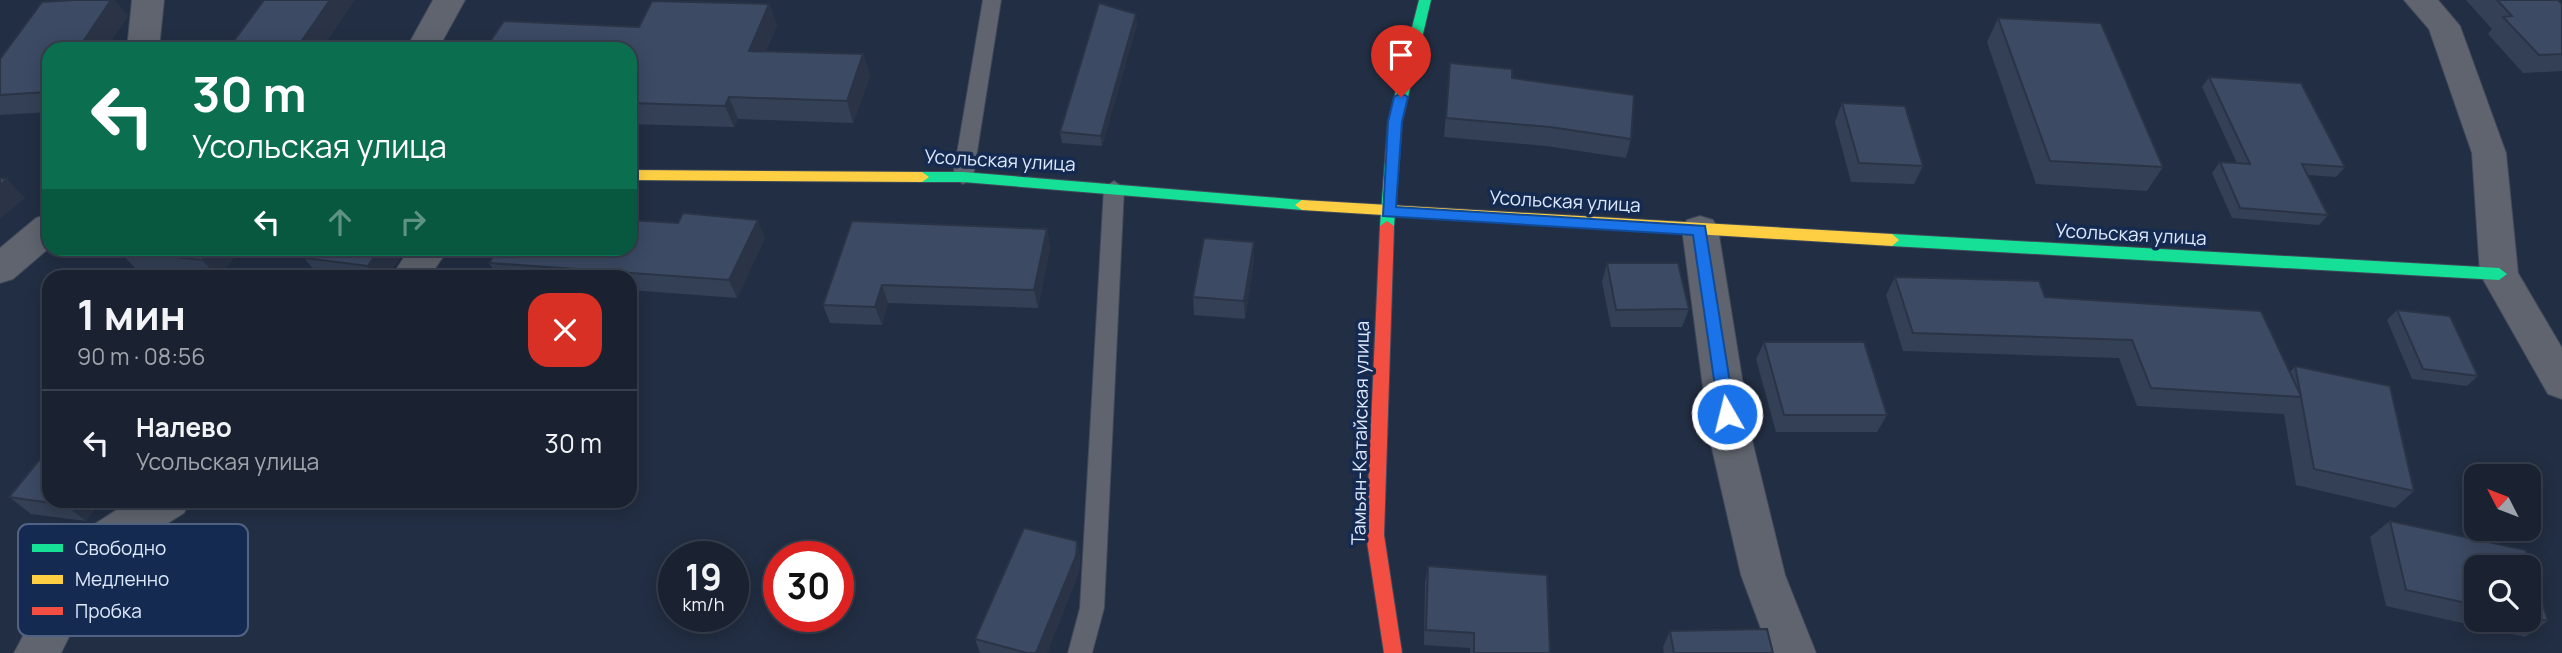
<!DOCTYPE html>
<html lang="ru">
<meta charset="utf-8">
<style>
body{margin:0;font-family:Manrope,sans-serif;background:#272f3e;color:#f1f3f6;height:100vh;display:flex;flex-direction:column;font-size:26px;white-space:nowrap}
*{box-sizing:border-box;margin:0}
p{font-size:23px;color:#9fa4ac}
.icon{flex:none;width:38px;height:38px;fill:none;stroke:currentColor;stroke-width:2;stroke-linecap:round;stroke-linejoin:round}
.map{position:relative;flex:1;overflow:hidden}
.drawer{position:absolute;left:42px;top:270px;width:595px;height:238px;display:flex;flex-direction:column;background:#1a2232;border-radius:21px;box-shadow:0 4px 18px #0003,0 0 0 2px #383f4d}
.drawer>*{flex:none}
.top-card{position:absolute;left:42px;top:42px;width:595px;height:214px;border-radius:21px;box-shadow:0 4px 18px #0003,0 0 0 2px #383f4d;background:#0b6e4f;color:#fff;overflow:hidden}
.needle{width:46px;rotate:312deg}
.buttons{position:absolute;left:2464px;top:464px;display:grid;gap:14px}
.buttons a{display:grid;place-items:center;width:77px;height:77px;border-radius:14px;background:#1a2232;box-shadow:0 4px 18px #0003,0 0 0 2px #383f4d;font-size:35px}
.speed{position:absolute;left:658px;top:541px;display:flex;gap:14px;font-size:35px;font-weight:700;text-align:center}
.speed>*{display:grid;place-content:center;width:91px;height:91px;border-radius:50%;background:#1a2232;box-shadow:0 4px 18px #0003,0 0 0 2px #383f4d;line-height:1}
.speed small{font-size:18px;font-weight:400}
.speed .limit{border:10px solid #d22;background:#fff;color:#111}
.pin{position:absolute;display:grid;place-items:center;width:60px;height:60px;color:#fff;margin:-72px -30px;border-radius:50% 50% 50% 0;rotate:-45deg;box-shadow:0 0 7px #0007}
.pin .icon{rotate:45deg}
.me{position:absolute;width:77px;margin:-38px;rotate:352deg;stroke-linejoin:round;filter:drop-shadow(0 0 5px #0008)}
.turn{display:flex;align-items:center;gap:24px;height:147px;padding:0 35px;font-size:32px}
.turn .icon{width:91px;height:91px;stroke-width:2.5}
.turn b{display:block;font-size:49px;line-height:60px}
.lanes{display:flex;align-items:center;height:66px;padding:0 35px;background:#0003;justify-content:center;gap:35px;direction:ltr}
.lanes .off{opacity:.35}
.round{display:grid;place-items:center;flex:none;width:74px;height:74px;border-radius:21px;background:#272f3e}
.head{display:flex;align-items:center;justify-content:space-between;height:119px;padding:0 35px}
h1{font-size:42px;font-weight:700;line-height:52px}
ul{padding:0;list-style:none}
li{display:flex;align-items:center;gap:21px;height:105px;padding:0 35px;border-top:2px solid #383f4d}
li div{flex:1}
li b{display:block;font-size:26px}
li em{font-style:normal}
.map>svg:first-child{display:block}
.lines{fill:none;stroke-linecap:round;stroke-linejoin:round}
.lane-casing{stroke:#3f495a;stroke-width:2}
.street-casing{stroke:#3f495a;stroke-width:2}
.fast-casing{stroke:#3f495a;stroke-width:2}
.slow-casing{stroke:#3f495a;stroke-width:2}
.jam-casing{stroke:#3f495a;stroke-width:2}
.lane{fill:#5f646e;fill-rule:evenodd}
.street{fill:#5f646e;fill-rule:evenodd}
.fast{fill:#16e098;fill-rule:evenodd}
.slow{fill:#ffcf43;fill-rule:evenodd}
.jam{fill:#f24e42;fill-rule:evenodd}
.wall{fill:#344056;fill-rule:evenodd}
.shaded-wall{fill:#2a3446}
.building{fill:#3c4a64;stroke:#2a3446;stroke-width:2}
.route{fill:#1a73e8;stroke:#114b97;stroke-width:2}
.labels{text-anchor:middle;stroke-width:7;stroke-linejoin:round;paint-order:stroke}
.street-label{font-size:19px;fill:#dce8fc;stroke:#152a51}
.key{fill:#152a51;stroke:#516384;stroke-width:2}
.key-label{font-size:19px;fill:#dce8fc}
</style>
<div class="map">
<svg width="2562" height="653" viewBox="0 0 2562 653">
<rect width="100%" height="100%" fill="#222e43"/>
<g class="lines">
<!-- lane casing -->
<g class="lane-casing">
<path id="lane" d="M983,0H1001L973,177L963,184L953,177Z
M1114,181L1124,188L1104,608L1092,653H1068L1080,608L1104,188Z"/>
</g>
<!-- street casing -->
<g class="street-casing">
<path id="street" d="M132,0H164L159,49H127Z
M433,0H465L438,49H406Z
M2404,0H2438L2460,26L2506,153L2518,273L2562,348V399L2548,394L2480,274L2472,153L2429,29Z
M49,214V248L13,279L0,283V248L36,218Z
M1700,216L1713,220L1718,229L1752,440L1785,575L1816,653H1770L1741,575L1710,440L1682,229L1687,220Z
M410,248H449L430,276H392Z
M132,500H190L184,513L106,562L61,653H14L76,536Z"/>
</g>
<!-- fast casing -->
<g class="fast-casing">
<path id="fast" d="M1419,0H1431L1402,122L1394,226L1387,231L1380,226L1388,122Z
M922,172H963L1302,200L1309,205L1302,210L963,182H922L915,177Z
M1892,234L2499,268L2507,274L2499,280L1892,246L1885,240Z"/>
</g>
<!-- slow casing -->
<g class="slow-casing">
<path id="slow" d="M630,170L922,172L929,177L922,182L630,180Z
M1302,200L1892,234L1899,240L1892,246L1302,210L1295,205Z"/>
</g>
<!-- jam casing -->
<g class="jam-casing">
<path id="jam" d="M1387,221L1394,226L1384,535L1402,653H1384L1366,535L1380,226Z"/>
</g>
<!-- lane -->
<use href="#lane" class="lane"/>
<!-- street -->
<use href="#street" class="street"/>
<!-- fast -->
<use href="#fast" class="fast"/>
<!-- slow -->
<use href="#slow" class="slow"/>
<!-- jam -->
<use href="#jam" class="jam"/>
</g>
<!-- wall -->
<path class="wall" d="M2466,0H2558L2562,4V71L2523,73L2488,34L2492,29Z
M769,4L777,25L766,51L863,54L870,76L853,123L738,119L734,127L630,124V49L639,27Z
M128,16L106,49H49V112L0,115V59Z
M1998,18L2163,167L2147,191L2036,184L1987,42Z
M1137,24L1102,146L1062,143L1060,132Z
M1450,63L1512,78L1631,139L1626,158L1546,146L1444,137Z
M2209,77L2345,167L2336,177L2308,175L2328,215L2319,225L2232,218L2212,173L2220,162L2237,163L2202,87Z
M1842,103L1923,166L1914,184L1851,182L1835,122Z
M1047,229L1050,248L1038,308L888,303L882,325L830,323L823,305Z
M765,238L737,298L630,290V276H498L489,263Z
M242,248L219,276H203L136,269L119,251Z
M407,248L387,276H319L304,258Z
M1254,260L1245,319L1194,315L1193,297Z
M1607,263L1689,309L1682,327H1611L1602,282Z
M1895,277L2045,297L2290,372L2295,366L2414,491L2395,508L2296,485L2284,414L2137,406L2119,358L1903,351L1886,295Z
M2397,310L2478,376L2467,386L2412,379L2387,320Z
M1764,342L1887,415L1877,432H1776L1756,359Z
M9,497L49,500H102L86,521L31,514Z
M2390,521L2526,550L2548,621L2525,637L2386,606L2370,537ZM2476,567H2529V620H2476Z
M1077,541L1080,558L1079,572L1047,653H980L975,639Z
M1428,566L1550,653H1470V648L1424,645L1425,582Z
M1670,631L1773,653H1664L1663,647Z"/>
<!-- shaded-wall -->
<path class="shaded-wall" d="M111,0H115L128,16L106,49H78Z
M330,0H355L322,49H296Z
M769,4L777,25L757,72L749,51Z
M1136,14L1137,24L1102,146L1101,136Z
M863,54L870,76L853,123L847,101Z
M729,97L738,119L734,127L725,106Z
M7,179L25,198L0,219V185Z
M758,220L765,238L737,298L729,280Z
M1047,229L1050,248L1038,308L1034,290Z
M1254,242V260L1245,319L1244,301Z
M211,248H242L219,276H217L202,260Z
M380,248H407L387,276H376L368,266Z
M882,285L888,303L882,325L875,307Z
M69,500H102L86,521L65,505Z
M1077,541L1080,558L1079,572L1047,653H1036Z"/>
<!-- building -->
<path class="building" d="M74,0H111L78,49H49V91L48,92L0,95V59L42,2Z
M264,0H330L296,49H228Z
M2497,0H2558L2562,4V54L2539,55L2503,17L2512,16Z
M652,1L769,4L749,51L863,54L847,101L729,97L725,106L630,103V49H485L504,21L639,27Z
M1099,3L1136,14L1101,136L1060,132Z
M1998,18L2101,23L2163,167L2050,161Z
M1450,63L1512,69V78L1634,95L1631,139L1550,127L1446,118Z
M2209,77L2301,83L2345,167L2302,164L2328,215L2240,208L2220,162L2250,164Z
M1842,103L1905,106L1923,166L1859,163Z
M0,178L7,179L0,185Z
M683,213L758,220L729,280L489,263L498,248H630V220L678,223Z
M852,221L1047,229L1034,290L882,285L875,307L823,305Z
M1204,238L1254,242L1244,301L1193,297Z
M121,248H211L202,260L119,251Z
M312,248H380L368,266L304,258Z
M1607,263H1678L1689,309L1616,310Z
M1895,277L2039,281L2045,297L2261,311L2301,396L2295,366L2390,386L2414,491L2314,469L2301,397L2151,388L2132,340L1913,333Z
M2397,310L2450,316L2478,376L2423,369Z
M1764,342H1864L1887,415H1784Z
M49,448V500H69L65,505L9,497Z
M2390,521L2526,550L2548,621L2529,617V567H2476V605L2406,590Z
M1024,528L1077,541L1076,556L1036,653H1027L975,639Z
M1428,566L1547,575L1550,653H1474V633L1426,630Z
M1767,629L1773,653H1674L1670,631Z"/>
<!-- route -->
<path class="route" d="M1401,93L1408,97L1402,122L1396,207L1705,226L1735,414L1733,419H1721L1719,414L1693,235L1383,216L1388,122L1394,97Z"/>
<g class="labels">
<!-- street labels -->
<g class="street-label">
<text transform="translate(1000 160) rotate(3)" y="7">Усольская улица</text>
<text transform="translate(1565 201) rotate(3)" y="7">Усольская улица</text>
<text transform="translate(2131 234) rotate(3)" y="7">Усольская улица</text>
<text transform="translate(1360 433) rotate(-89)" y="7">Тамьян-Катайская улица</text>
</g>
</g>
<!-- legend -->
<rect x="18" y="524" width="230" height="112" rx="10" class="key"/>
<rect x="32" y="544" width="31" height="8" fill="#16e098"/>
<rect x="32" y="575" width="31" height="9" fill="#ffcf43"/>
<rect x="32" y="607" width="31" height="8" fill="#f24e42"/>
<g class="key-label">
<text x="75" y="555">Свободно</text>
<text x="75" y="586">Медленно</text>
<text x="75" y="618">Пробка</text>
</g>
</svg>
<div class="buttons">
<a><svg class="needle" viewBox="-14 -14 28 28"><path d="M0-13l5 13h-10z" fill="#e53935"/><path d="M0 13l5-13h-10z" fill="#9fa4ac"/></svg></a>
<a><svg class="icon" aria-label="search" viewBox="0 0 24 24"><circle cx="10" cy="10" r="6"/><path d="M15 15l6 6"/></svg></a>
</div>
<div class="speed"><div>19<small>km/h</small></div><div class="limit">30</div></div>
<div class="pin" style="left:1401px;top:97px;background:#d93025"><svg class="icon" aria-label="arrive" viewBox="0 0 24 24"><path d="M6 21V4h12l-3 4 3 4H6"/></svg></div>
<svg class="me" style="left:1727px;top:414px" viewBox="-20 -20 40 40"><circle r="17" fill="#1a73e8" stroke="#fff" stroke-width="3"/><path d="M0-11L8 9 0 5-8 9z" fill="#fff"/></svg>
<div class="top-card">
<div class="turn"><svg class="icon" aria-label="left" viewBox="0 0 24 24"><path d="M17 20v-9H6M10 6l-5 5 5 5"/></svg><div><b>30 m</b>Усольская улица</div></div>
<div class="lanes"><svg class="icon" aria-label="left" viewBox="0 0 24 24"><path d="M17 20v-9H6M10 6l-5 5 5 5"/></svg><svg class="icon off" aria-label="ahead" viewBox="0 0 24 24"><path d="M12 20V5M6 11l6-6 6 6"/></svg><svg class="icon off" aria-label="right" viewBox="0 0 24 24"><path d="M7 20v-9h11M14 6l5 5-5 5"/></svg></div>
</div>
<section class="drawer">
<div class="head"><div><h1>1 мин</h1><p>90 m · 08:56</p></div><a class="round" style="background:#d93025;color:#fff"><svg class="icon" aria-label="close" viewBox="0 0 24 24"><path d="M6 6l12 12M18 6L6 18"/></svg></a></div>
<ul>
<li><svg class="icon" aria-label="left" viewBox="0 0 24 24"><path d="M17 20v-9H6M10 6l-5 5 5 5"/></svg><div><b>Налево</b><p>Усольская улица</p></div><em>30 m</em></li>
</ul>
</section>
</div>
